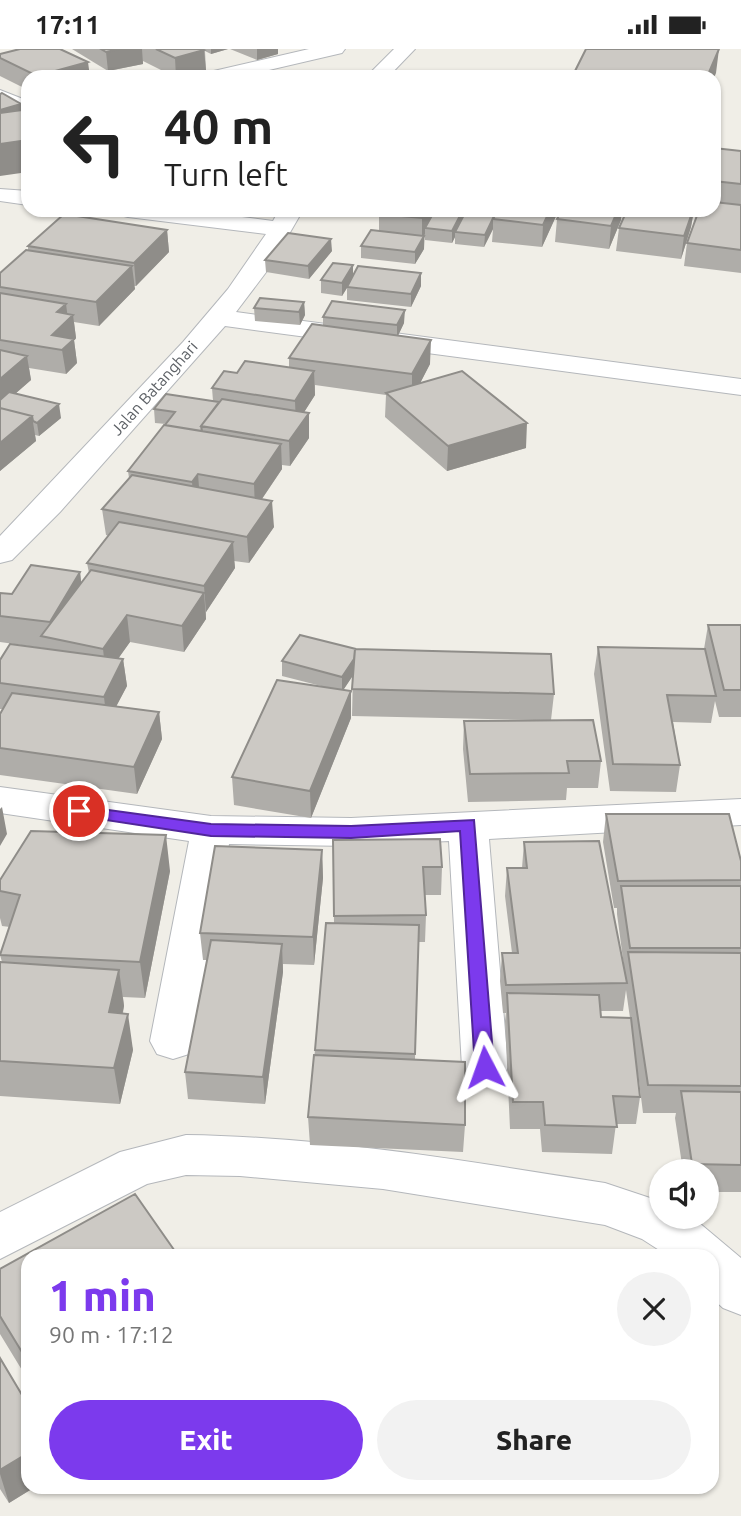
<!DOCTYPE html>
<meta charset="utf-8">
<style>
body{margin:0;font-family:Ubuntu,sans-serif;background:#f2f2f2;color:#222;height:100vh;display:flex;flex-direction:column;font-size:26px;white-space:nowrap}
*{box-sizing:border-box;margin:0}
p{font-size:23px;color:#767676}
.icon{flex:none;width:38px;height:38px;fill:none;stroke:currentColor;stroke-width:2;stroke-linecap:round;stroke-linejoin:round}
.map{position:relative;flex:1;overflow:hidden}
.drawer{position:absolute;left:21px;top:1200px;width:698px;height:245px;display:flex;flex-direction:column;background:#fff;border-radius:21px;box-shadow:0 2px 5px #0004}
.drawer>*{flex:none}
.hud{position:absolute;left:21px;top:21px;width:700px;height:147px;border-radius:21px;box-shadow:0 2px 5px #0004;background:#fff;color:#222;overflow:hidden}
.fabs{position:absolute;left:649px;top:1110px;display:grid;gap:14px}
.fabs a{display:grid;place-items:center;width:70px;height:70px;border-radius:50%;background:#fff;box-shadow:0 2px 5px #0004;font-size:35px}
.pin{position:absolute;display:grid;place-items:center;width:60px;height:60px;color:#fff;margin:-30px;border:4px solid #fff;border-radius:50%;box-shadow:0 2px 7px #0007}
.me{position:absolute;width:77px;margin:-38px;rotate:356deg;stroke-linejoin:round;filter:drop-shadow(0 0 5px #0008)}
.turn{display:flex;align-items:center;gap:24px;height:147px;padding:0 28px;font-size:32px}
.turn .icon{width:91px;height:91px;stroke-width:2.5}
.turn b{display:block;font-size:49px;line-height:60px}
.round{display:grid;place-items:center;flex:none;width:74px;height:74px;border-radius:37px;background:#f2f2f2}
.head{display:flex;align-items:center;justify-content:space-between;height:119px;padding:0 28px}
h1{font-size:42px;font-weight:800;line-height:52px;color:#7c3aed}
.primary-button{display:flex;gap:14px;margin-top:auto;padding:14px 28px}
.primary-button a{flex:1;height:80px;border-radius:42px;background:#7c3aed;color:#fff;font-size:28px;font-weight:800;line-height:80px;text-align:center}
.primary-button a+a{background:#f2f2f2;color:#222}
.status{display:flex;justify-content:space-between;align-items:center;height:49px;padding:0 35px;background:#fff;direction:ltr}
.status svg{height:19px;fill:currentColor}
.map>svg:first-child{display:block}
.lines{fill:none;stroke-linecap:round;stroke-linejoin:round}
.minor-casing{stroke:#b4b7bb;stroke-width:2}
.minor{fill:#fff;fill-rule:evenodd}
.wall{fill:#afada9;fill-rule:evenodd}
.shaded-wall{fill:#8f8d89}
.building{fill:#ccc9c4;stroke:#8f8d89;stroke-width:2}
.route{fill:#7c3aed;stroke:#51269a;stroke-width:2}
.labels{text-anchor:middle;stroke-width:5;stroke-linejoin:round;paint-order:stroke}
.far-street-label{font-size:16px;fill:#5e6267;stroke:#fff}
</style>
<div class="status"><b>17:11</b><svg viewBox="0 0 49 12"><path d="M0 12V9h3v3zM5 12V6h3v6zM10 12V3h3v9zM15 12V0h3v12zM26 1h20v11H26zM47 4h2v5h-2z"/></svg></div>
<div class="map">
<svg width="741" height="1467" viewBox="0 0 741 1467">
<rect width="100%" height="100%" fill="#f0eee7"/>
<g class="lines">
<!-- minor casing -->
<g class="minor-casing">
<path id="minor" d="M309,0H345L342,4L239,28H202L205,24Z
M394,0H415L388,28H366Z
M0,41L28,52V66L0,55Z
M0,140L28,142V156L0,152Z
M116,161H186L273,172L279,161H303L270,218L236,263L741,330V346L225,277L60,463L12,511L0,514V487L183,293L228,240L266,185L128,168L120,166Z
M0,738L211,767L351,769L741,750V776L489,790L508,1018L501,1031L485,1036L469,1031L462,1018L449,792L351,797L229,795L196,992L189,1005L173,1010L157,1005L150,992L189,792L0,764Z
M186,1086C327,1088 466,1112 605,1134L662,1153V1167H691L741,1209V1266L723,1259L712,1249V1208H670L642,1190L605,1176L383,1140L240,1127L186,1126L147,1135L0,1210V1163L120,1103Z"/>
</g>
<!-- minor -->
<use href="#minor" class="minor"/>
</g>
<!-- wall -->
<path class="wall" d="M72,0H228L211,5L205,2L206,21L179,28H175L143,12V15L108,22Z
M230,0H278V5L257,11Z
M0,5L90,28H28V41L0,27Z
M714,99L741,102V224L684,217L687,194L714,161Z
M381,161H468L495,167L557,165L542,198L492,193L493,180L484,198L455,195V188L452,194L425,191V185L424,200L415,215L361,209V197L379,182V165Z
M562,161H622L621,171L609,200L555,193L557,170Z
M627,161H694L691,178L681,210L616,202L619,179Z
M167,181L169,203L136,237H134L135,240L99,277L74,273L76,289L74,291L77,314L66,325L29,319L31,331L15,345L61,369L39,387L35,386L36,392L0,422V224L28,201V197Z
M332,202L309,230L266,223L265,211Z
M353,216V226L421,224V237L411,258L347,251V239L342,247L321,244V231Z
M304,253L305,266L300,276L255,272L254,259Z
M323,268L404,274L398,286L430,315L420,334L526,399L447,422L385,368L386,346L315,336V346L304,363L309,364V389L290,417L282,416V420L262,450L274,478L249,514L234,512L235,519L206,563V570L184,603L130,593L118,609L123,610L127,637L116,657L159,663L162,690L137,745L0,726V665L3,660H0V611L43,599L0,593V544L12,545L80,523L81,534L89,524L87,514L109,487L106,486L102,460L129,429L128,422L166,375L155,374L154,360L213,352L212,339L237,324L289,318V309L323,276Z
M708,576H741V668H719L715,652L711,674L673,673L680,716L676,743L610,742L594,625L598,598L704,600Z
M356,600L554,645L551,671L601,712L598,739H567L566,751L468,753L463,700L464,672L535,671L352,667L353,626L343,641L351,642V669L311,769L234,756L232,728L325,638L282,627V612Z
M606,765L741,812V1143H707V1122H683L675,1069L676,1064H643L638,1024L640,1048L636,1075H616L612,1105L542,1103L540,1080H510L505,972L506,964H503L500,932L502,904H512L505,847L507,819H522L524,793L625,925L617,865V859H614L603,793ZM626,941L630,969L601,968V962H623Z
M333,791L442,818L441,846H424L426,866L425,893H418L415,1010L465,1076L463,1103L310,1096L308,1068L315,1001L334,874Z
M322,801L323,829L314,916L283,915V923L265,1055L188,1050L185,1023L207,911H203L200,884Z
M170,822L145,949L123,948L124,957L123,964L133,1001L120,1055L0,1047V913H2L0,906L10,878L2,877L0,869V831Z
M28,1208V1331L0,1285V1220Z
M0,1309L28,1438H35L9,1454L0,1440Z"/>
<!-- shaded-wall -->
<path class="shaded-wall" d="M119,0H142L143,15L108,22L106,3Z
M211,0H228L211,5Z
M257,0H278V5L257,11Z
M719,0L716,24L714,29L707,28Z
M204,1L206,21L176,28L175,9Z
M88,13L90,28H38L37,27Z
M21,55L22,67L0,72V61Z
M28,91V123L0,127V95Z
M426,161H436L425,179V185L422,190L424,187V200L415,215V203L422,191V169Z
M463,161H468V163L455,183V188L452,194V182Z
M550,161H557V165L542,198L543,176Z
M618,161H622L621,171L609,200L611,177Z
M693,161H694L691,178L681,210L684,187Z
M495,165L493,170V180L484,198L485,186Z
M167,181L169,203L136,237L134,214Z
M331,190L332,202L309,230L308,217Z
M353,216V229L342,247V234Z
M132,217L135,240L99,277L96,253Z
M421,224V237L411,258V245Z
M304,253L305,266L300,276L299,263Z
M66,255L68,270L73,266L76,289L74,291L77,314L66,325L62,301L52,286L57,263Z
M405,261L404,274L397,289V276Z
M431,291L430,315L412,350V325Z
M27,307L31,331L0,358V330Z
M314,322L315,346L296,376L295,352Z
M59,355L61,369L39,387L37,374Z
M309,364V389L290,417L289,392Z
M32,367L36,392L0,422V394Z
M527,374L526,399L447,422L448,397Z
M281,395L282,420L255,460L254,435Z
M198,425L200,451L194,458L192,433Z
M272,452L274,478L249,514L247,488Z
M233,493L235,519L206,563L204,537Z
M80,523L83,549L52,589L50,573Z
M204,544L206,570L184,603L182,577Z
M127,566L130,593L106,627L103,600Z
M360,601V616L342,643V628Z
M123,610L127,637L107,675L104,648Z
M351,642V669L311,769L310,742Z
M159,663L162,690L137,745L134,718Z
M2,758L7,785L0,797V760Z
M166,786L170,822L145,949L140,913Z
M322,801L323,829L314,916L313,888Z
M282,895L283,923L265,1055L263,1028Z
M119,921L124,957L115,999L109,963Z
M128,965L133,1001L120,1055L114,1019Z
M28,1404V1438H35L9,1454L0,1425V1421Z"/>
<!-- building -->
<path class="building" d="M20,0H60L88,13L37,27L0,9V5Z
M101,0H119L106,3Z
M156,0H202L204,1L175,9Z
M586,0H719L707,28H590L573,26Z
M2,44L21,55L0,61V45Z
M22,61L28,75V91L0,95V64Z
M714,99L741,102V135L714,132Z
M714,153L741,156V201L687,194L699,161H714Z
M381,161H426L422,169L379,165Z
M435,161H463L452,182L425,179Z
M498,161H550L543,176L493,170Z
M562,161H618L611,177L557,170Z
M627,161H693L684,187L619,179Z
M466,162L495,165L485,186L455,183Z
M64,165L167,181L134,214L28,197Z
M371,181L424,187L415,203L361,197Z
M288,184L331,190L308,217L265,211Z
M26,201L132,217L96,253L0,238V224Z
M333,214L353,216L342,234L321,231Z
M358,217L421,224L411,245L347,238Z
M0,244L66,255L57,263L73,266L52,286L74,290L62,301L0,291Z
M260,249L304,253L299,263L254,259Z
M332,252L405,261L397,276L323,268Z
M312,275L431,291L412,325L289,309Z
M0,301L27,307L0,330Z
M245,312L314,322L295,352L212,339L224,322L237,324Z
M462,322L527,374L448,397L386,344Z
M9,343L59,355L37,374L33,372L32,367L0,359V351Z
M166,345L219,353L201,377L202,382L165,376L175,363L154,360Z
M222,350L309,364L289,392L201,377Z
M0,359L32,367L0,394Z
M164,376L281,395L254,435L198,425L192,433L128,422Z
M132,426L272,452L247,488L102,460Z
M119,473L233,493L204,537L87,514Z
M31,516L80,523L50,573L0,567V544L12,545Z
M91,521L204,544L182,577L127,566L103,600L41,587Z
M708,576H741V641H724Z
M300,586L356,600H355L354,610L342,628L282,612Z
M10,595L123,610L104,648L0,634V611Z
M598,598L705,600L716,647L667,646L680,716L613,715Z
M355,600L551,605L554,645L352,640Z
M277,631L351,642L310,742L232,728Z
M12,644L159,663L134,718L0,699V665Z
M593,671L601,712H567L569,724L470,725L464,672Z
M606,765H729L741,812V831L618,832Z
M31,782L166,786L140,913L0,906L20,846L0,842V831Z
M440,790L442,818H423L426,866L334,867L333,791Z
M599,792L627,934L506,936L502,904H518L507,819H527L524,793Z
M215,797L322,801L313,888L200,884Z
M621,837H741V899H630Z
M326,874L419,876L415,1005L315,1001Z
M211,891L282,895L263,1028L185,1023Z
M628,903L741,904V1037L648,1036Z
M0,913L119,921L109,963L128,965L114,1019L0,1012Z
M507,944L599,946L601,968L631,969L640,1048L613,1047L617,1078L545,1076L543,1053H513Z
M314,1006L465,1013V1076L308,1068Z
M681,1042L741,1043V1116L692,1115Z
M135,1145L179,1208H28V1313L0,1267V1220Z
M0,1309L28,1356V1404L0,1421Z"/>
<!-- route -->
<path class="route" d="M79,757L211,775L351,777L474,771L494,1018L491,1024H478L475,1018L460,782L351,789L211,787L73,766V758Z"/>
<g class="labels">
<!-- far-street labels -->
<g class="far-street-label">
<text transform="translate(154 339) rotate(-48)" y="6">Jalan Batanghari</text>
</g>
</g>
</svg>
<div class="fabs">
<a><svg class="icon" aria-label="sound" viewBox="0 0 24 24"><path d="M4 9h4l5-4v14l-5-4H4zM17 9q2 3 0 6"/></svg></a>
</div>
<div class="pin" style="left:79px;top:762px;background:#d93025"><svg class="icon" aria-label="arrive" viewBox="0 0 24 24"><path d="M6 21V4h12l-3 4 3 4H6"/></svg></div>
<svg class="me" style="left:485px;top:1018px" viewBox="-20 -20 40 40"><path d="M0-17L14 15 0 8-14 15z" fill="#7c3aed" stroke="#fff" stroke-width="4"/></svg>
<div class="hud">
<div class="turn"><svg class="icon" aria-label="left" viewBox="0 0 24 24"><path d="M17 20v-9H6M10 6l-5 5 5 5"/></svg><div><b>40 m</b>Turn left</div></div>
</div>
<section class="drawer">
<div class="head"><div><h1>1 min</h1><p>90 m · 17:12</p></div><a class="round"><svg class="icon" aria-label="close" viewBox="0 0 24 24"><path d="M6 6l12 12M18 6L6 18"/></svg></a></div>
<div class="primary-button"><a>Exit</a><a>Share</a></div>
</section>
</div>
